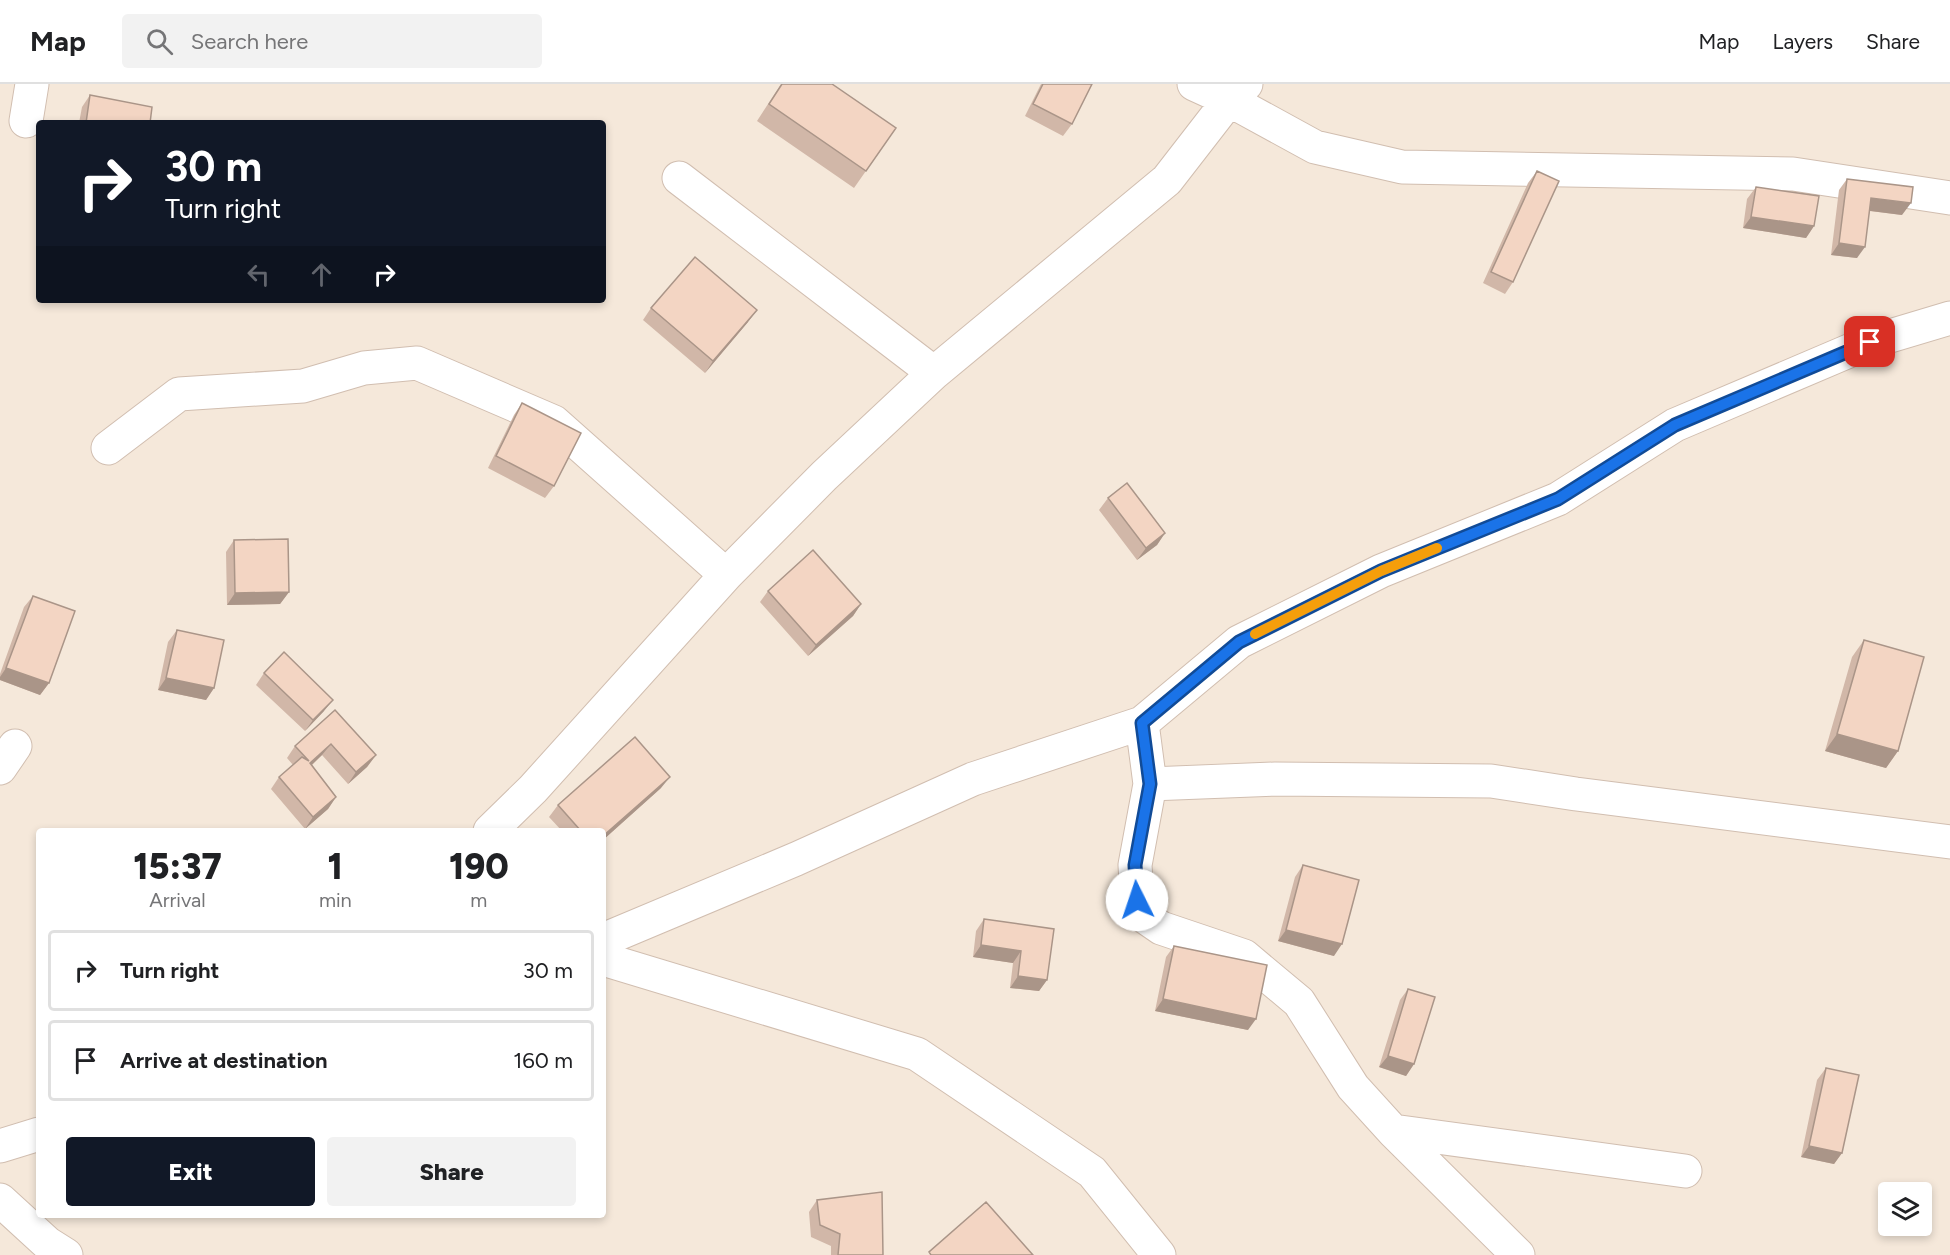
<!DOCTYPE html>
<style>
body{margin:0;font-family:Figtree,sans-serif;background:#f2f2f2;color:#202124;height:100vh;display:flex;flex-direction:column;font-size:22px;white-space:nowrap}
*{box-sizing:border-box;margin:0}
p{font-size:20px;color:#757577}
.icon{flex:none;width:33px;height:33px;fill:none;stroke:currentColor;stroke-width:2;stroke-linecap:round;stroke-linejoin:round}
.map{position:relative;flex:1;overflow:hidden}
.sheet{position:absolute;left:36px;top:744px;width:570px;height:390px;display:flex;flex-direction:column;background:#fff;border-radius:6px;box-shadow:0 3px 9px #0003}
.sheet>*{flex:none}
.hud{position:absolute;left:36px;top:36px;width:570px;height:183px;border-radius:6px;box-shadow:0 3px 9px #0003;background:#111827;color:#fff;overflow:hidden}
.buttons{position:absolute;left:1878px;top:1098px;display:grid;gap:12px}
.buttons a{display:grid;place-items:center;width:54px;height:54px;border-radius:6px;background:#fff;box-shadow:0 3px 9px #0003;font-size:30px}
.pin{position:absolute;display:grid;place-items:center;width:51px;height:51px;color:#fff;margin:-26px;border-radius:12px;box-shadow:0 3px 9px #0006}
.me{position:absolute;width:66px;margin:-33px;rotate:356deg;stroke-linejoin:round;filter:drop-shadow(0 0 4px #0008)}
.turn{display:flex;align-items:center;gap:21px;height:126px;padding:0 30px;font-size:27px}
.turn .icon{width:78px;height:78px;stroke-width:2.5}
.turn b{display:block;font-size:42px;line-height:51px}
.lanes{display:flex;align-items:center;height:57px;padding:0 30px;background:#0003;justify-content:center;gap:30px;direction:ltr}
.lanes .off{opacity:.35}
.eta{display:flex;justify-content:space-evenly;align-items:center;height:102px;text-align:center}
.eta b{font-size:36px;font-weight:800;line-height:42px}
.primary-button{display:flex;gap:12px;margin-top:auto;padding:12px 30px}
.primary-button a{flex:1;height:69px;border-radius:6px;background:#111827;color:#fff;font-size:24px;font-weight:800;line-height:69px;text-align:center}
.primary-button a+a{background:#f2f2f2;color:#202124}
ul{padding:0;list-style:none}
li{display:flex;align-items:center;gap:18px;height:81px;margin:0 12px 9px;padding:0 18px;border:3px solid #e0e0e0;border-radius:6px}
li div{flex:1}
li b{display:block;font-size:22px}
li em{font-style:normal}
header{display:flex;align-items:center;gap:36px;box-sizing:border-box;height:84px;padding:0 30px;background:#fff;border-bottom:2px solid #e0e0e0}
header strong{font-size:28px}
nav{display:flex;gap:33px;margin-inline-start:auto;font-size:21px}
.search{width:420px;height:54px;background:#f2f2f2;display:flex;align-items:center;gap:15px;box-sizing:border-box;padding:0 21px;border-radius:6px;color:#757577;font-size:22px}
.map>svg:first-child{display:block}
.residential{fill:#f5e8da;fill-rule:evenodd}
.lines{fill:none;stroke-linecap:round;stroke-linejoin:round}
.minor-casing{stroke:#d1beb0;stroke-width:35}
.minor{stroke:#fff;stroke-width:33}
.wall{fill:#d1b7a8}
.shaded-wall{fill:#aa9588}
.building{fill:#f3d5c3;stroke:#aa9588;stroke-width:1.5}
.route-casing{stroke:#114b97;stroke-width:15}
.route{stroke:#1a73e8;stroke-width:10}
.slow{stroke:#f59e0b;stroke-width:10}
</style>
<header>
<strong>Map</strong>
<div class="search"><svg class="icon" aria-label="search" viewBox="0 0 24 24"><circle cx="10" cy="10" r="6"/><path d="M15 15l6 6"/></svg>Search here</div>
<nav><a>Map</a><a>Layers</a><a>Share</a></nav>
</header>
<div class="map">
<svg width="1950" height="1171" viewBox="0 0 1950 1171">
<rect width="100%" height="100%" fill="#fdf6ec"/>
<!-- residential -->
<path class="residential" d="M0,0H1950V1171H0ZM39,39H603V216H39ZM39,747H603V1131H39ZM1888,1108H1922V1142H1888Z"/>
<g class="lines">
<!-- minor casing -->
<g class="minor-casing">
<path id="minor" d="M1194,0L1229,16L1315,63L1402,83L1793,90L1950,114
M26,37L32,0
M679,94L934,289
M108,364L179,310L303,302L364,284L417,279L554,338L726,491
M1142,639L1239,558L1381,487L1558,415L1675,341L1870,258L1950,234
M0,684L15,662
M1150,700L1275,695L1491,697L1576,710L1950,758
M490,747L533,705L726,491L824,392L934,289L1167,96L1229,16L1246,0
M603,856L796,775L973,695L1142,639L1150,700L1135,781L1137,816L1145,833L1161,844L1244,872L1299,918L1353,1003L1393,1047L1518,1171
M603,875L917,970L1092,1088L1159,1171
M1393,1047L1685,1087
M0,1062L39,1050
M0,1116L47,1159L66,1171"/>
</g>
<!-- minor -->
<use href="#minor" class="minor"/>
</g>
<!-- wall -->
<path class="wall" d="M781,0L896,44L854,104L757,37Z
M1041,0H1092L1072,40L1063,52L1025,32Z
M90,11L150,39H79L82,23Z
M1537,87L1513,198L1505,210L1483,199L1528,99Z
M1847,95L1902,131L1870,127L1857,174L1831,171L1839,106Z
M1756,103L1814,142L1806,154L1743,144L1747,115Z
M651,224L748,238L705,289L643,236Z
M522,319L554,402L545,414L488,384L514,331Z
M1108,414L1165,449L1157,461L1137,476L1099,426Z
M234,456L289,508L280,520L227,521L226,468Z
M768,507L861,520L853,532L808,572L760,518Z
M33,512L49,599L40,611L0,596V590L24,523Z
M177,546L214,604L206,616L158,606L168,558Z
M1864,556L1898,667L1886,684L1825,667L1852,573Z
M264,589L324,627L305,647L256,601Z
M335,626L376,671L367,683L348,700L322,671L312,681L336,713L328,725L305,745L271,705L279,693L293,681L287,674L295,662Z
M661,704L603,756V747H562L549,733L558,721Z
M1303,781L1334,872L1278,857L1295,793Z
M984,835L1054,845L1047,896L1039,907L1010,904L1013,879L973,873L976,847Z
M1174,862L1248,946L1155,927L1166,873Z
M1408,905L1414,980L1406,992L1379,983L1400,916Z
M1826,984L1842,1069L1834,1080L1801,1073L1817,996Z
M817,1116L883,1171H831V1162L811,1153L809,1128Z"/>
<!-- shaded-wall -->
<path class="shaded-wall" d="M1871,114L1911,119L1902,131L1863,126Z
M1751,133L1814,142L1806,154L1743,144Z
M1839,159L1865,163L1857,174L1831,171Z
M757,226L748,238L705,289L713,277Z
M1165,449L1157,461L1137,476L1146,464Z
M289,508L280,520L227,521L235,509Z
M861,520L853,532L808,572L816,561Z
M6,584L49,599L40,611L0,596V593Z
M166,594L214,604L206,616L158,606Z
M333,616L324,627L305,647L313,636Z
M1837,650L1898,667L1886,684L1825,667Z
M331,660L322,671L302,690L310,679Z
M376,671L367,683L348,700L356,688Z
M670,693L661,704L603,756V752Z
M336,713L328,725L305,745L313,733Z
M1286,846L1342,860L1334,872L1278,857Z
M981,861L1021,867L1013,879L973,873Z
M1018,892L1047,896L1039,907L1010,904Z
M1163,915L1256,935L1248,946L1155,927Z
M1388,972L1414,980L1406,992L1379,983Z
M1809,1062L1842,1069L1834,1080L1801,1073Z"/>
<!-- building -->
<path class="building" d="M782,0H832L896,44L866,87L769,20Z
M1043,0H1092L1072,40L1033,20Z
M90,11L152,23L150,39H86Z
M1537,87L1559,97L1513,198L1491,188Z
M1847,95L1913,103L1911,119L1871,114L1865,163L1839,159Z
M1756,103L1819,112L1814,142L1751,133Z
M695,173L757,226L713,277L651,224Z
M522,319L581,349L554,402L496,372Z
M1127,399L1165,449L1146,464L1108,414Z
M288,455L289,508L235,509L234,456Z
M813,466L861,520L816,561L768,507Z
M33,512L75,527L49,599L6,584Z
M177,546L224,556L214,604L166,594Z
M1864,556L1924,573L1898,667L1837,650Z
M284,568L333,616L313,636L264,589Z
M335,626L376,671L356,688L331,660L310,679L336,713L313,733L279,693L302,673L309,677L295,662Z
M635,653L670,693L603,752V747H581L558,721Z
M1303,781L1359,796L1342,860L1286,846Z
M984,835L1054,845L1047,896L1018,892L1021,867L981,861Z
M1174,862L1267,881L1256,935L1163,915Z
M1408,905L1435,913L1414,980L1388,972Z
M1826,984L1859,991L1842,1069L1809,1062Z
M882,1108L883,1171H838L840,1150L820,1141L817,1116Z
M986,1118L1033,1171H931L929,1168Z"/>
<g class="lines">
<!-- route casing -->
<g class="route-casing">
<path id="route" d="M1137,816L1135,781L1150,700L1142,639L1239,558L1381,487L1558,415L1675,341L1870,258"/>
</g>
<!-- route -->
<use href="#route" class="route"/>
<!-- slow -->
<path class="slow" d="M1255,550L1381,487L1437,464"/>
</g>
</svg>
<div class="buttons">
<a><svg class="icon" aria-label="layers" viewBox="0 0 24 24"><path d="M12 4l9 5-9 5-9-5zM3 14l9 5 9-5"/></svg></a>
</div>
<div class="pin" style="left:1870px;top:258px;background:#d93025"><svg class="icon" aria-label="arrive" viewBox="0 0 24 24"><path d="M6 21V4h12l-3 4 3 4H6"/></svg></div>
<svg class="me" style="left:1137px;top:816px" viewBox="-20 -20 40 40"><circle r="19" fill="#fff"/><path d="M0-13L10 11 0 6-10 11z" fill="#1a73e8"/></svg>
<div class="hud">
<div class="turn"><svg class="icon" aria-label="right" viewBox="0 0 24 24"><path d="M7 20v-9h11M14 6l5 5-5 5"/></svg><div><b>30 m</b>Turn right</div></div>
<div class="lanes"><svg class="icon off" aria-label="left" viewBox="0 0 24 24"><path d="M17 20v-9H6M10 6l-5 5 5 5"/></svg><svg class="icon off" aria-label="ahead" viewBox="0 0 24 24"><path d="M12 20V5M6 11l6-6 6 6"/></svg><svg class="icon" aria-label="right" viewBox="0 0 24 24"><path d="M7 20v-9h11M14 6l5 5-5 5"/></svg></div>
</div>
<section class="sheet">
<div class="eta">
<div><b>15:37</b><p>Arrival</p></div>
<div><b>1</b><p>min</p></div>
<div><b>190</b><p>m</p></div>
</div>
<ul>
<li><svg class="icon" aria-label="right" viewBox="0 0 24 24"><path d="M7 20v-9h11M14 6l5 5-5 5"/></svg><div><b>Turn right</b></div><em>30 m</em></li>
<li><svg class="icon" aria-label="arrive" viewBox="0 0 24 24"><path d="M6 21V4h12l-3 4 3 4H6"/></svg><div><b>Arrive at destination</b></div><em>160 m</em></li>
</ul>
<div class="primary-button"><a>Exit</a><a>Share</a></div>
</section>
</div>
